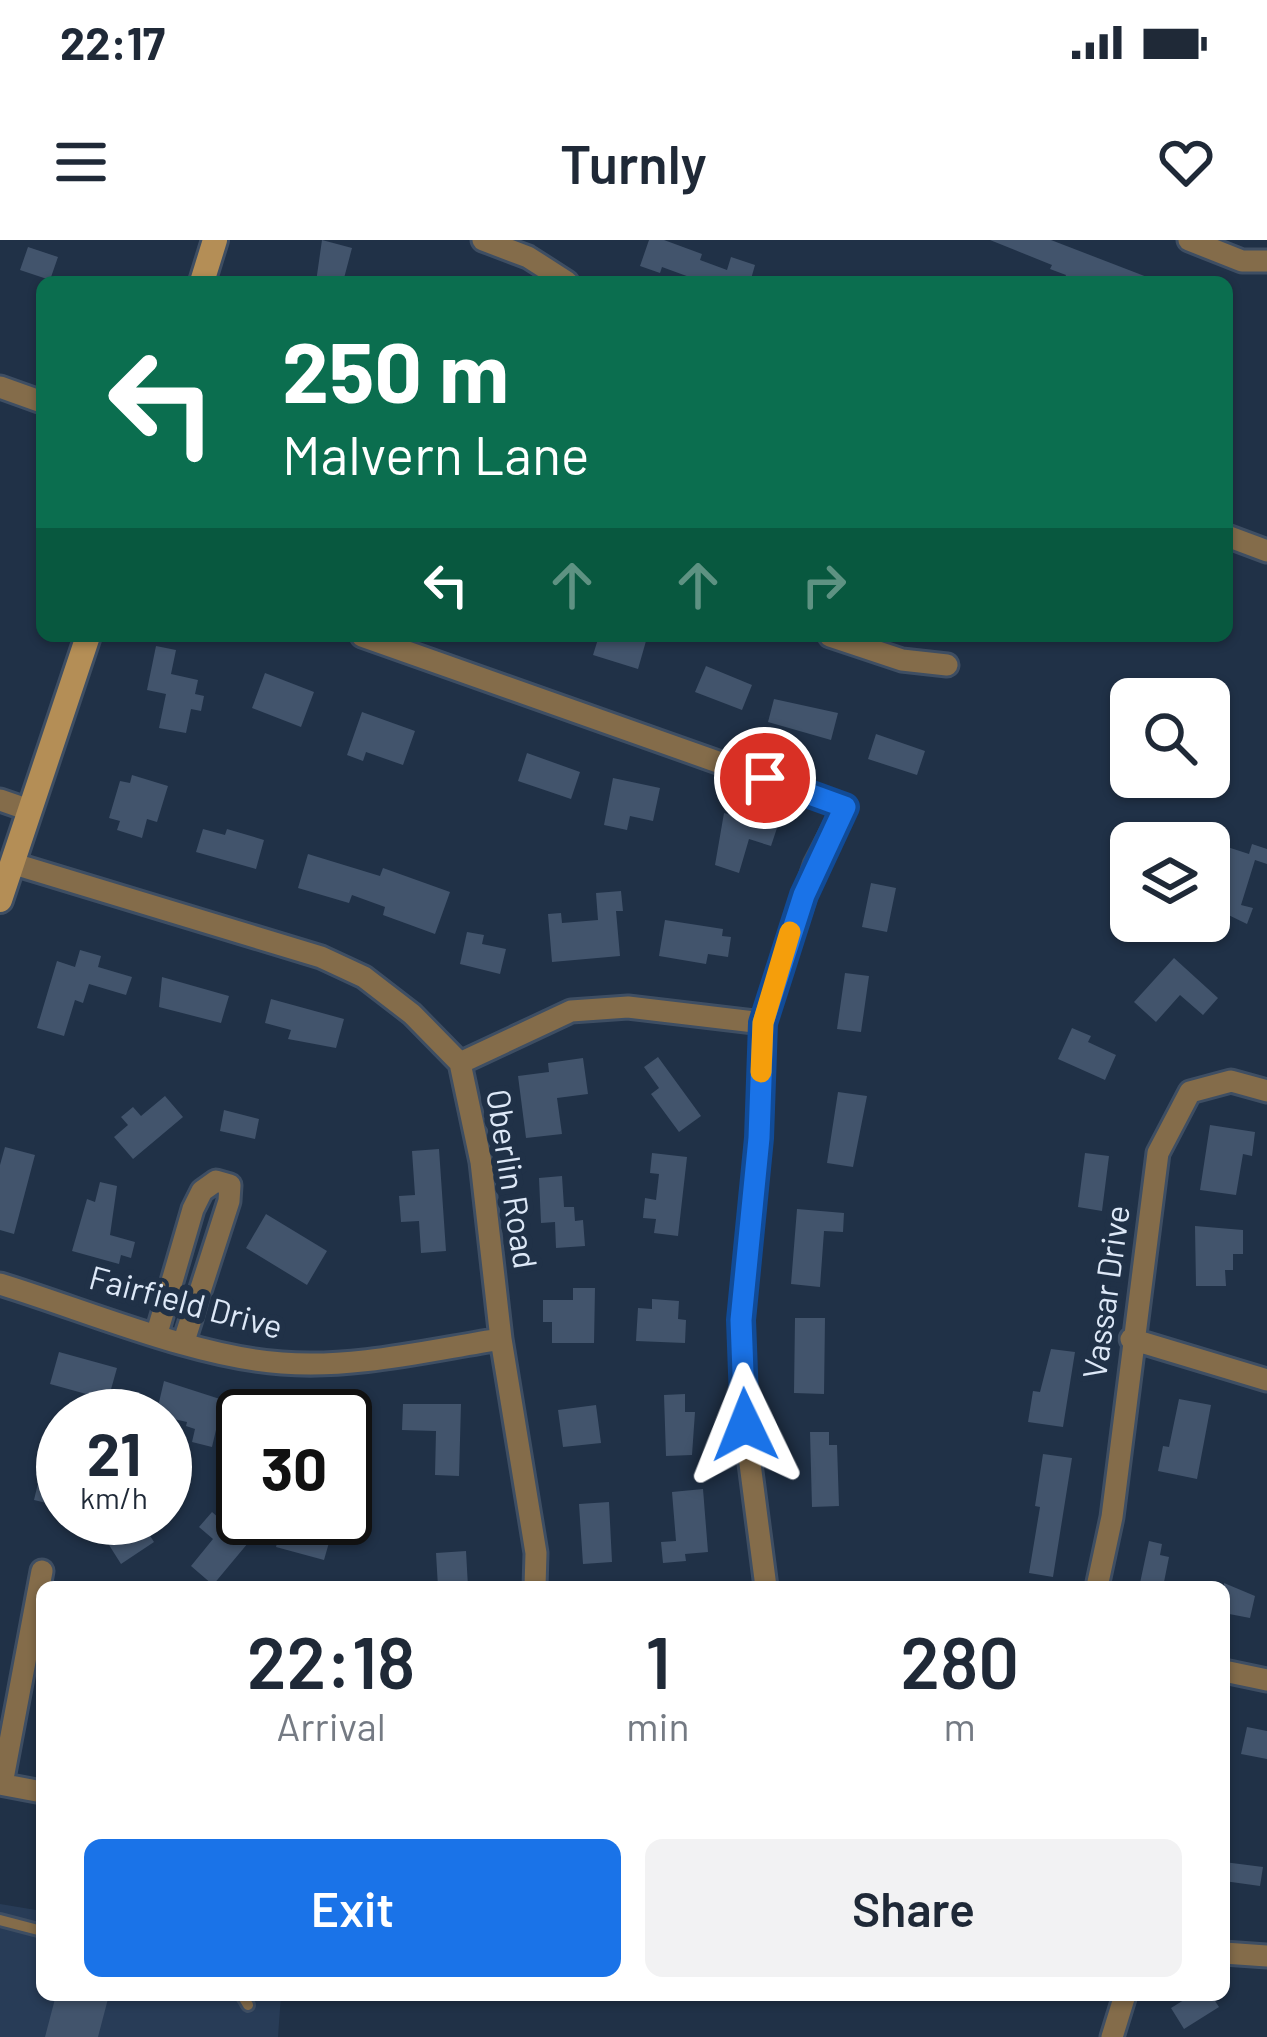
<!DOCTYPE html>
<style>
body{margin:0;font-family:Barlow,sans-serif;background:#f2f2f3;color:#1f2937;height:100vh;display:flex;flex-direction:column;font-size:45px;white-space:nowrap}
*{box-sizing:border-box;margin:0}
p{font-size:39px;color:#747a83}
.icon{flex:none;width:66px;height:66px;fill:none;stroke:currentColor;stroke-width:2;stroke-linecap:round;stroke-linejoin:round}
.map{position:relative;flex:1;overflow:hidden}
.panel{position:absolute;left:36px;top:1341px;width:1194px;height:420px;display:flex;flex-direction:column;background:#fff;border-radius:18px;box-shadow:0 3px 9px #0004}
.panel>*{flex:none}
.hud{position:absolute;left:36px;top:36px;width:1197px;height:366px;border-radius:18px;box-shadow:0 3px 9px #0004;background:#0b6e4f;color:#fff;overflow:hidden}
.controls{position:absolute;left:1110px;top:438px;display:grid;gap:24px}
.controls a{display:grid;place-items:center;width:120px;height:120px;border-radius:18px;background:#fff;box-shadow:0 3px 9px #0004;font-size:60px}
.speed{position:absolute;left:36px;top:1149px;display:flex;gap:24px;font-size:60px;font-weight:700;text-align:center}
.speed>*{display:grid;place-content:center;width:156px;height:156px;border-radius:50%;background:#fff;box-shadow:0 3px 9px #0004;line-height:1}
.speed small{font-size:30px;font-weight:400}
.speed .limit{border:6px solid #111;border-radius:18px;background:#fff;color:#111}
.pin{position:absolute;display:grid;place-items:center;width:102px;height:102px;color:#fff;margin:-51px;border:6px solid #fff;border-radius:50%;box-shadow:0 3px 12px #0007}
.me{position:absolute;width:132px;margin:-66px;rotate:358deg;stroke-linejoin:round;filter:drop-shadow(0 0 9px #0008)}
.turn{display:flex;align-items:center;gap:42px;height:252px;padding:0 48px;font-size:54px}
.turn .icon{width:156px;height:156px;stroke-width:2.5}
.turn b{display:block;font-size:84px;line-height:102px}
.lanes{display:flex;align-items:center;height:114px;padding:0 48px;background:#0003;justify-content:center;gap:60px;direction:ltr}
.lanes .off{opacity:.35}
.eta{display:flex;justify-content:space-evenly;align-items:center;height:204px;text-align:center}
.eta b{font-size:72px;font-weight:600;line-height:84px}
.action{display:flex;gap:24px;margin-top:auto;padding:24px 48px}
.action a{flex:1;height:138px;border-radius:18px;background:#1a73e8;color:#fff;font-size:48px;font-weight:600;line-height:138px;text-align:center}
.action a+a{background:#f2f2f3;color:#1f2937}
.status{display:flex;justify-content:space-between;align-items:center;height:84px;padding:0 60px;background:#fff;direction:ltr}
.status svg{height:33px;fill:currentColor}
header{display:flex;justify-content:space-between;align-items:center;height:156px;padding:0 48px;background:#fff;font-size:54px;font-weight:600}
.map>svg:first-child{display:block}
.built{fill:#283c57}
.building{fill:#42546c}
.lines{fill:none;stroke-linecap:round;stroke-linejoin:round}
.service-casing{stroke:#3e4e63;stroke-width:16}
.minor-casing{stroke:#3e4e63;stroke-width:27}
.secondary-casing{stroke:#3e4e63;stroke-width:30}
.service{stroke:#846c4a;stroke-width:10}
.minor{stroke:#846c4a;stroke-width:21}
.secondary{stroke:#b48e56;stroke-width:24}
.route-casing{stroke:#114b97;stroke-width:30}
.route{stroke:#1a73e8;stroke-width:21}
.slow{stroke:#f59e0b;stroke-width:21}
.labels{text-anchor:middle;stroke-width:12;stroke-linejoin:round;paint-order:stroke}
.street-label{font-size:33px;fill:#dde8f7;stroke:#203147}
</style>
<div class="status"><b>22:17</b><svg viewBox="0 0 49 12"><path d="M0 12V9h3v3zM5 12V6h3v6zM10 12V3h3v9zM15 12V0h3v12zM26 1h20v11H26zM47 4h2v5h-2z"/></svg></div>
<header><svg class="icon" aria-label="menu" viewBox="0 0 24 24"><path d="M4 6h16M4 12h16M4 18h16"/></svg>Turnly<svg class="icon" aria-label="heart" viewBox="0 0 24 24"><path d="M12 20l-8-8c-3-5 5-10 8-4 3-6 11-1 8 4z"/></svg></header>
<div class="map">
<svg width="1267" height="1797" viewBox="0 0 1267 1797">
<rect width="100%" height="100%" fill="#203147"/>
<!-- built -->
<path class="built" d="M0,1664L42,1671V1755H281L278,1797H0Z"/>
<!-- building -->
<path class="building" d="M322,0L352,8L343,42H316Z
M649,0H664L702,14L700,20L727,30L731,17L755,25L751,39L755,42H703L662,27L660,33L640,26Z
M990,0H1051L1160,42H1093L1081,38L1079,42H1063L1066,35L1050,29L1052,25Z
M28,7L58,17L50,40L20,30Z
M599,396L646,401L638,429L593,415Z
M156,406L176,410L171,434L198,440L195,454L204,456L201,471L191,469L186,493L159,488L166,454L147,450Z
M706,426L752,445L742,470L695,452Z
M265,433L314,452L301,487L252,468Z
M774,459L838,473L831,500L768,482Z
M362,472L415,491L403,525L366,512L363,521L347,515Z
M876,494L925,511L917,535L868,519Z
M527,513L580,532L571,559L518,541Z
M132,535L168,546L157,582L147,579L142,598L117,590L120,581L109,578L120,541L130,543Z
M613,538L660,548L653,581L630,576L627,590L604,585Z
M724,573L777,588L771,606L749,599L739,633L715,625Z
M203,589L225,595L227,589L264,600L256,629L196,612Z
M1212,602L1249,614L1252,604L1267,609V624L1255,620L1241,665L1253,668L1247,684L1214,668L1218,657L1209,654Z
M308,614L380,636L383,628L450,652L435,694L383,675L385,667L352,655L349,663L298,648Z
M871,643L896,648L887,692L862,687Z
M621,651L623,671H616L620,716L552,722L548,674L561,673L562,683L598,680L596,653Z
M665,680L723,689L722,696L731,697L728,717L708,714L706,724L659,716Z
M467,692L484,695L482,704L506,709L500,734L460,724Z
M80,710L101,716L98,727L132,737L126,755L89,744L83,763L75,760L64,796L37,788L57,721L75,727Z
M1174,718L1218,758L1203,775L1180,755L1156,782L1134,762Z
M845,733L869,736L861,792L837,789Z
M162,737L229,756L221,783L159,767Z
M271,759L344,779L336,808L288,799L291,790L265,783Z
M1072,788L1091,796L1088,802L1116,815L1105,840L1058,819Z
M658,817L701,876L679,892L651,854L659,848L644,827Z
M583,818L588,854L557,858L562,894L526,898L518,836L549,832L548,823Z
M838,852L867,856L853,927L827,923Z
M165,856L183,877L133,919L114,897L128,885L121,877L133,867L141,876Z
M224,870L259,879L255,899L220,891Z
M1210,885L1255,892L1252,916L1243,914L1236,955L1200,950Z
M5,907L35,915L14,994L0,990V925Z
M439,909L446,1011L421,1013L419,981L401,982L399,956L415,955L412,911Z
M652,913L687,917L678,996L654,993L656,979L643,978L645,958L656,960L659,934L650,933Z
M1085,913L1109,916L1102,971L1078,967Z
M562,936L564,967H574L575,981L583,980L585,1006L556,1008L555,982L541,983L539,938Z
M100,942L117,946L110,995L135,1002L131,1018L121,1015L119,1024L72,1011L87,959L95,962Z
M797,969L844,973L843,992L824,991L820,1047L791,1044Z
M266,974L327,1011L307,1045L246,1008Z
M1195,986L1243,990V1014H1233V1030H1225L1226,1046H1196Z
M573,1048H595L594,1103H552V1082H543V1060H573Z
M652,1059L679,1061L678,1079L686,1080L685,1103L636,1101L638,1068L652,1069Z
M795,1078H825L824,1154L794,1153Z
M1051,1109L1075,1112L1063,1187L1028,1182L1033,1151L1040,1152Z
M59,1112L117,1128L108,1160L50,1144Z
M164,1141L223,1160L212,1207L192,1202L195,1189L186,1186L187,1182L156,1175Z
M685,1154V1172H695L692,1215L666,1216L664,1155Z
M1179,1159L1211,1165L1197,1239L1158,1231L1163,1206L1169,1207Z
M403,1164H461L459,1236L435,1235L436,1191L402,1190Z
M596,1165L601,1203L563,1207L558,1170Z
M810,1192H829V1205H837L839,1266L812,1267Z
M46,1210L62,1213L58,1229L63,1230V1267L34,1260Z
M1043,1214L1072,1218L1053,1337L1029,1333L1040,1267L1035,1266Z
M703,1249L708,1312L685,1314L686,1321L663,1323L661,1302L676,1301L672,1252Z
M609,1262L612,1322L583,1324L579,1264Z
M212,1272L248,1303L213,1345L191,1326L213,1299L199,1287Z
M92,1278H122L133,1296L145,1288L154,1302L121,1324Z
M283,1279L332,1292L324,1320L276,1307Z
M1149,1301L1162,1304L1160,1315L1169,1317L1163,1347L1140,1343Z
M466,1311L468,1347H438L436,1313Z
M1224,1343L1255,1356L1250,1378L1224,1373Z
M1247,1487L1267,1491V1519L1241,1514Z
M1224,1622L1263,1627L1260,1646L1224,1641Z
M56,1755H109L98,1797H45Z
M1192,1755H1211L1219,1767L1184,1789L1171,1768Z"/>
<g class="lines">
<!-- service casing -->
<g class="service-casing">
<path id="service" d="M0,1680L42,1691
M242,1755L248,1765"/>
</g>
<!-- minor casing -->
<g class="minor-casing">
<path id="minor" d="M483,0L528,17L567,42
M1189,0L1242,21H1267
M0,147L42,162
M1227,296L1267,311
M362,396L845,567L815,625L763,783L759,898L741,1080L745,1185L766,1347
M830,396L902,420L947,425
M0,560L29,570
M11,623L321,717L364,737L412,774L460,823L481,922L501,1099L536,1313L535,1347
M460,823L571,771L628,767L763,783
M0,1044C85,1070 194,1117 282,1123C354,1129 430,1110 501,1099
M157,1093L193,969L202,951L216,941L230,945L229,961L184,1101
M1131,1099L1267,1140
M1097,1347L1112,1277L1158,913L1190,852L1231,841L1267,851
M1224,1431L1267,1440
M0,1544L42,1552
M2,1544L42,1331
M1224,1713L1267,1716
M1112,1797L1125,1755"/>
</g>
<!-- secondary casing -->
<g class="secondary-casing">
<path id="secondary" d="M202,42L215,0
M0,660L88,396"/>
</g>
<!-- service -->
<use href="#service" class="service"/>
<!-- minor -->
<use href="#minor" class="minor"/>
<!-- secondary -->
<use href="#secondary" class="secondary"/>
</g>
<g class="lines">
<!-- route casing -->
<g class="route-casing">
<path id="route" d="M745,1185L741,1080L759,898L763,783L804,655L845,567L765,538"/>
</g>
<!-- route -->
<use href="#route" class="route"/>
<!-- slow -->
<path class="slow" d="M761,832L763,783L790,692"/>
</g>
<g class="labels">
<!-- street labels -->
<g class="street-label">
<text transform="translate(512 939) rotate(81)" y="12">Oberlin Road</text>
<text transform="translate(1106 1052) rotate(-82)" y="12">Vassar Drive</text>
<text transform="translate(186 1062) rotate(15)" y="12">Fairfield Drive</text>
</g>
</g>
</svg>
<div class="controls">
<a><svg class="icon" aria-label="search" viewBox="0 0 24 24"><circle cx="10" cy="10" r="6"/><path d="M15 15l6 6"/></svg></a>
<a><svg class="icon" aria-label="layers" viewBox="0 0 24 24"><path d="M12 4l9 5-9 5-9-5zM3 14l9 5 9-5"/></svg></a>
</div>
<div class="speed"><div>21<small>km/h</small></div><div class="limit">30</div></div>
<div class="pin" style="left:765px;top:538px;background:#d93025"><svg class="icon" aria-label="arrive" viewBox="0 0 24 24"><path d="M6 21V4h12l-3 4 3 4H6"/></svg></div>
<svg class="me" style="left:745px;top:1185px" viewBox="-20 -20 40 40"><path d="M0-17L14 15 0 8-14 15z" fill="#1a73e8" stroke="#fff" stroke-width="4"/></svg>
<div class="hud">
<div class="turn"><svg class="icon" aria-label="left" viewBox="0 0 24 24"><path d="M17 20v-9H6M10 6l-5 5 5 5"/></svg><div><b>250 m</b>Malvern Lane</div></div>
<div class="lanes"><svg class="icon" aria-label="left" viewBox="0 0 24 24"><path d="M17 20v-9H6M10 6l-5 5 5 5"/></svg><svg class="icon off" aria-label="ahead" viewBox="0 0 24 24"><path d="M12 20V5M6 11l6-6 6 6"/></svg><svg class="icon off" aria-label="ahead" viewBox="0 0 24 24"><path d="M12 20V5M6 11l6-6 6 6"/></svg><svg class="icon off" aria-label="right" viewBox="0 0 24 24"><path d="M7 20v-9h11M14 6l5 5-5 5"/></svg></div>
</div>
<section class="panel">
<div class="eta">
<div><b>22:18</b><p>Arrival</p></div>
<div><b>1</b><p>min</p></div>
<div><b>280</b><p>m</p></div>
</div>
<div class="action"><a>Exit</a><a>Share</a></div>
</section>
</div>
